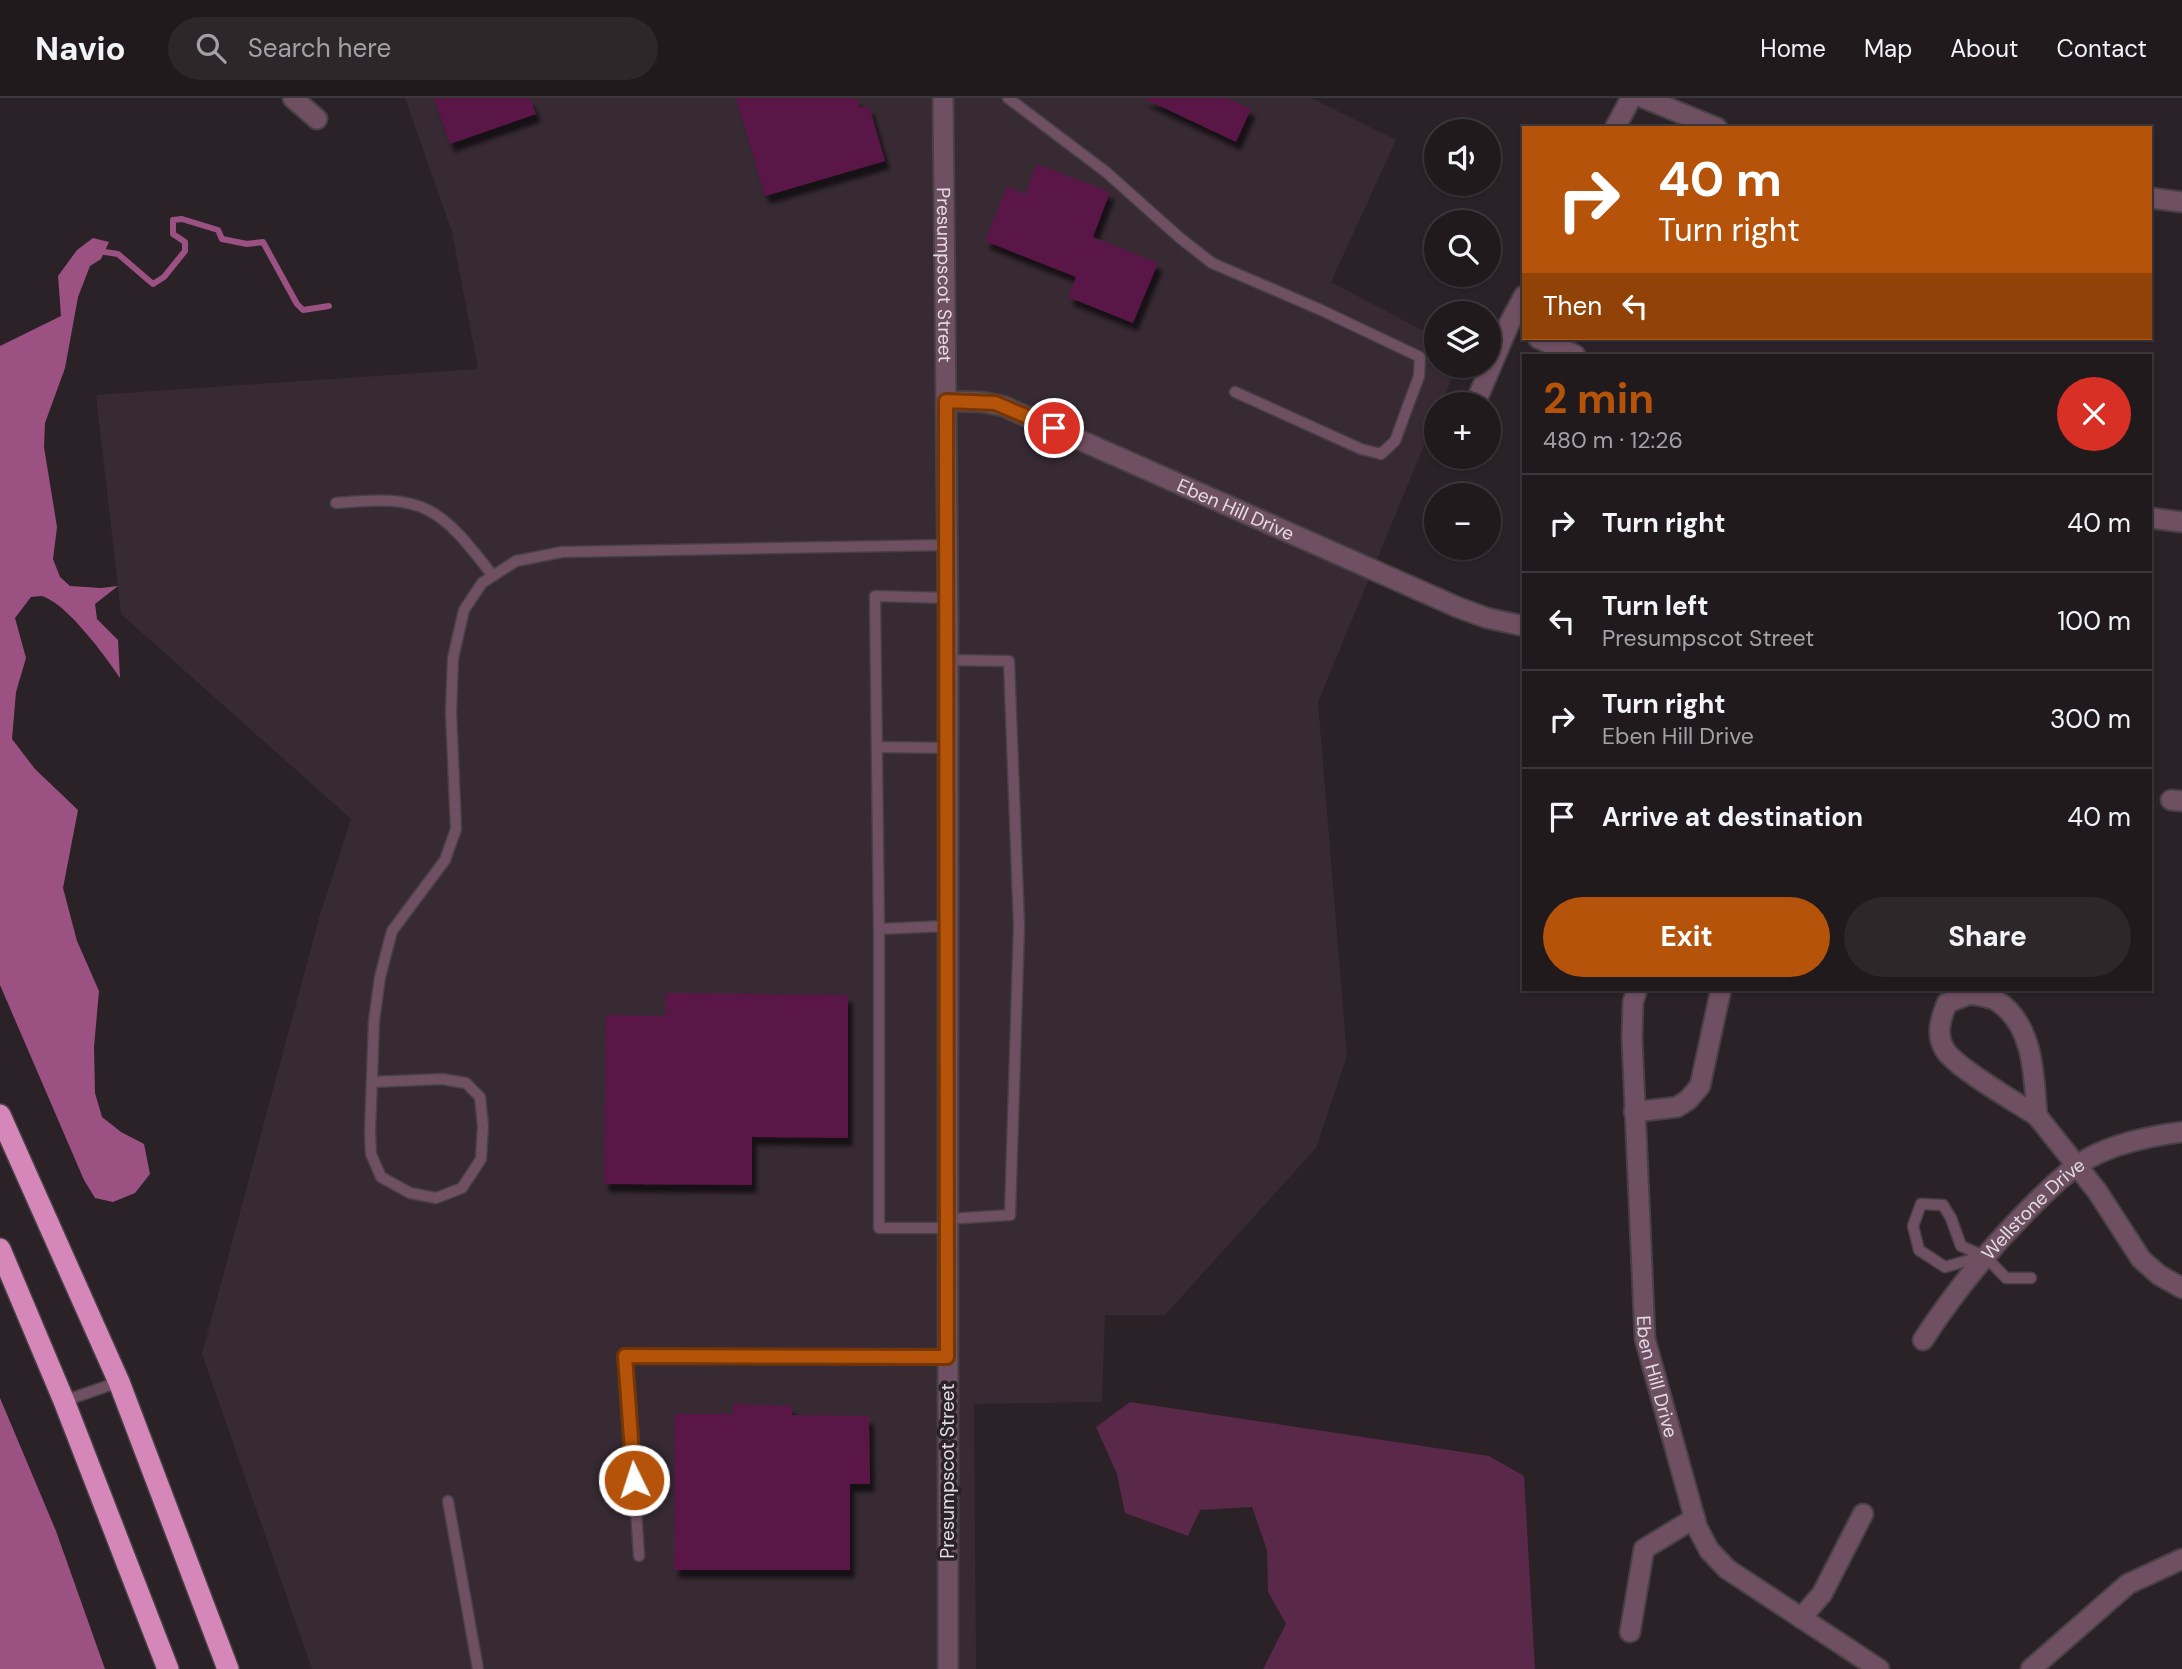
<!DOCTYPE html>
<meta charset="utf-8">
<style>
body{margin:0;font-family:"DM Sans",sans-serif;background:#2d272a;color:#f1f3f6;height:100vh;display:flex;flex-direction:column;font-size:26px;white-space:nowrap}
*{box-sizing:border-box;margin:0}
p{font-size:23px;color:#a2a1a4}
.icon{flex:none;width:38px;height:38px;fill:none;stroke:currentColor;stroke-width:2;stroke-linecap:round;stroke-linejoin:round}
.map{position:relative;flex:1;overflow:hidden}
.details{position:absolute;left:1522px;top:256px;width:630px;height:637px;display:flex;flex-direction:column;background:#201a1d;border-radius:0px;box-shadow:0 2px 5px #0004,0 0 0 2px #3d383b}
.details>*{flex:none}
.guide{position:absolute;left:1522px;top:28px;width:630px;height:214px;border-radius:0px;box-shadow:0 2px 5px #0004,0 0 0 2px #3d383b;background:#b45309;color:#fff;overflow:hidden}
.controls{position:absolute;left:1424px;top:21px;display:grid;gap:14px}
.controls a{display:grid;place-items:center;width:77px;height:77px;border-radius:50%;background:#201a1d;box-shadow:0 2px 5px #0004,0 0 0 2px #3d383b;font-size:35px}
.pin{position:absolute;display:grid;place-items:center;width:60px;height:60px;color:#fff;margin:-30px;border:4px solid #fff;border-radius:50%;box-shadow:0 2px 7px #0007}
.me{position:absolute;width:77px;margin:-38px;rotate:356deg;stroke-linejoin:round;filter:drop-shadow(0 0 5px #0008)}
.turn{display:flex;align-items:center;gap:24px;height:147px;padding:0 21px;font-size:32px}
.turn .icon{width:91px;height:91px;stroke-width:2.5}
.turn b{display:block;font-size:49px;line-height:60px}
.then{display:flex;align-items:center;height:66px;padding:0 21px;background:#0003;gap:14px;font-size:26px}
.round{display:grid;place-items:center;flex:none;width:74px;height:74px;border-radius:37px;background:#2d272a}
.headline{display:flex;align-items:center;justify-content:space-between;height:119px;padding:0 21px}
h1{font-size:42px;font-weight:700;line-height:52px;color:#b45309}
.button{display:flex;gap:14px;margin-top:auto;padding:14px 21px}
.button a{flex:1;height:80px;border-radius:42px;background:#b45309;color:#fff;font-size:28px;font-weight:700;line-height:80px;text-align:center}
.button a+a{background:#2d272a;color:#f1f3f6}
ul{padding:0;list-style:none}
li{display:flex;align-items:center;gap:21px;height:98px;padding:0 21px;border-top:2px solid #3d383b}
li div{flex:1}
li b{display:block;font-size:26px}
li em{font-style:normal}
header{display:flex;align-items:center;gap:42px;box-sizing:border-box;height:98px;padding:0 35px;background:#201a1d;border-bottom:2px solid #3d383b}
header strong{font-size:33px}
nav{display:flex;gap:38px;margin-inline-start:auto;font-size:24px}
.search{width:490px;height:63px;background:#2d272a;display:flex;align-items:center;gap:18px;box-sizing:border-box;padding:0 24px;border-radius:38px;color:#a2a1a4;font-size:26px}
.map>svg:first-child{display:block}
.built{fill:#372a33}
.green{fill:#5a2849}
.water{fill:#9b5282}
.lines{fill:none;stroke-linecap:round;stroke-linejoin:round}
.stream{stroke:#9b5282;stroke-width:6}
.building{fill:#5a1646;filter:url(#shadow)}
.service-casing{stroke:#474045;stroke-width:13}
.minor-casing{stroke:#474045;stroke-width:23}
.tertiary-casing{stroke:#474045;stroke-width:23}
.motorway-casing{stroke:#474045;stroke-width:24}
.service{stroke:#6f4f62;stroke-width:10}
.minor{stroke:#6f4f62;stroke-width:19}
.tertiary{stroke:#6f4f62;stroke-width:19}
.motorway{stroke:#d587b9;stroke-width:21}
.route-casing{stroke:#753606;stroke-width:18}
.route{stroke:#b45309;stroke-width:12}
.labels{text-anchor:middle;stroke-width:7;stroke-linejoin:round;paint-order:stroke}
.street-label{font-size:19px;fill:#e2dde0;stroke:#2a2227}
</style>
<header>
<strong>Navio</strong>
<div class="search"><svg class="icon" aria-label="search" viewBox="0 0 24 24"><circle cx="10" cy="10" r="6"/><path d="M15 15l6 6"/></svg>Search here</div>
<nav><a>Home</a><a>Map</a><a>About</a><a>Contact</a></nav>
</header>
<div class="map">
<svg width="2182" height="1571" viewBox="0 0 2182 1571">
<defs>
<filter id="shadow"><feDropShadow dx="4.5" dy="8" stdDeviation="2" flood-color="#0009"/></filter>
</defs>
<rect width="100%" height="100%" fill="#2a2227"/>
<!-- built -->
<path class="built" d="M405,0H1311L1396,42L1331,184L1437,240V268H1457L1441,306H1437V316L1318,604L1347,958L1316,1050L1165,1217H1105L1102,1304L974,1306L976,1571H312L202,1256L319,820L351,721L121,516L96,297L478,271L452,134Z"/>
<!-- green -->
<path class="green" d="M1130,1304L1489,1358L1524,1378L1535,1571H1263L1286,1526L1268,1494L1267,1452L1252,1409L1200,1412L1188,1438L1125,1415L1117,1376L1096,1329Z"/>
<!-- water -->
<path class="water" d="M93,140L109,144L101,161L90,168L78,199L65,270L45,325L44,349L57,429L53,461L60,479L70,488L101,490L118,488L95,506L97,521L118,542L120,580C107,560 65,503 41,498C38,498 34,499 31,499L15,520L26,560L16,594L12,641L35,671L78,712L63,790L77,843L99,893L94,949L95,995L102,1019L121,1034L144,1046L150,1076L135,1095L113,1104L95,1100L84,1082L0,887V248L61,218L58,178L77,152Z
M0,1300L56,1433L105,1571H0Z"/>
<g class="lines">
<!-- stream -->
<path class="stream" d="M98,153L118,156L153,186L164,179L185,153V144L173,136V122L182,121L218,132L222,141L247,146L263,144L297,206L303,212L329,208"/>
</g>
<!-- building -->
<path class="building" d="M434,0H530L536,16L450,46Z
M736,0H857L860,10L869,8L885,63L765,98Z
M1143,0H1227L1251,11L1236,44Z
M1037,66L1110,94L1093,139L1158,165L1133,225L1068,199L1076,179L985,143L1007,88L1025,96Z
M666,895L848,897V1040L752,1039V1087L604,1086L606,917L665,918Z
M733,1306L792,1308V1317L869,1318L870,1386H850V1472H674L675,1316H733Z"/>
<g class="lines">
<!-- service casing -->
<g class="service-casing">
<path id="service" d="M1008,0L1106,74L1180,140L1212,165L1321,212L1420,259L1419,278L1395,343L1381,356L1361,351L1235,294
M336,405C425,396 439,408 493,478
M877,649L947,650
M947,828L879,831L875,498L948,500
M879,831V1130H947
M372,984L442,981L466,985L480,999L483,1028L481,1061L462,1090L436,1100L410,1095L381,1079L371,1056L370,1034L374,923L380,879L392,833L445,762L456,731L451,614L453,560L464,512L482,485L516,463L562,454L947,447
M1921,1106L1943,1107L1951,1120L1961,1148L1984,1158L1945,1169L1919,1152L1913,1128Z
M948,1121L1010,1117L1019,828L1009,563L948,562
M1985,1158L2006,1180H2031
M64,1303L119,1284
M448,1403L478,1571
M639,1458L626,1258L947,1259"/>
</g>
<!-- minor casing -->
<g class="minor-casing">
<g id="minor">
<path d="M293,0L317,21"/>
<path d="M1644,0L1717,30"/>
<path d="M1615,30L1631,0"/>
<path d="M2151,100L2182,104"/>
<path d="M1538,240L1575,257"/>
<path id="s1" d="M946,303L982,304L1003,308L1457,509L1487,520L1524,528"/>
<path d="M1475,306L1509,226L1524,198"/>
<path d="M2151,420L2182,424"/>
<path d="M2171,702L2182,703"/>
<path id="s2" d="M1637,891L1633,904L1632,940L1645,1241L1697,1429L1709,1452L1727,1471L1879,1571"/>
<path d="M1970,896C1979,898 1990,899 1997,903C2034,927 2034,978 2037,1018C2016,1004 1956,970 1945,952C1935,936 1941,920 1947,905Z"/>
<path d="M1634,1014L1677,1009L1688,1002L1700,988L1721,891"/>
<path d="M2037,1018L2097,1093L2141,1161L2159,1177L2182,1190"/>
<path id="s3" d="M1923,1242C1955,1193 1990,1150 2031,1109C2049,1091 2067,1073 2089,1060C2117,1045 2151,1038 2182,1034"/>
<path d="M1801,1520L1822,1496L1863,1416"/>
<path d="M1630,1534L1644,1451L1695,1420"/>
<path d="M2031,1571L2128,1486L2182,1461"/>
</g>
</g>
<!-- tertiary casing -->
<g class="tertiary-casing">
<g id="tertiary">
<path id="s4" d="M943,0L948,519V1571"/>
</g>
</g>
<!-- motorway casing -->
<g class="motorway-casing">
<path id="motorway" d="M0,1017L119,1284L228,1571
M0,1151L64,1303L168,1571"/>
</g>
<!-- service -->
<use href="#service" class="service"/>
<!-- minor -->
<use href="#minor" class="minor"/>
<!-- tertiary -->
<use href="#tertiary" class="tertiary"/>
<!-- motorway -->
<use href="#motorway" class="motorway"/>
</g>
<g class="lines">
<!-- route casing -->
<g class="route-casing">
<path id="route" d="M634,1382L625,1258L947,1259L946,303L995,305L1054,330"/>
</g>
<!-- route -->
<use href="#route" class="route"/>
</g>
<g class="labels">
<!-- street labels -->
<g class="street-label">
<text dy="7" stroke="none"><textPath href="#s4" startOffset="177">Presumpscot Street</textPath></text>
<text dy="7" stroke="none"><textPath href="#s1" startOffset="312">Eben Hill Drive</textPath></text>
<text dy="7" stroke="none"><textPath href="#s3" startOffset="172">Wellstone Drive</textPath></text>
<text dy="7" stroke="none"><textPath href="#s2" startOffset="390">Eben Hill Drive</textPath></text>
<text transform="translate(947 1373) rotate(-90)" y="7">Presumpscot Street</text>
</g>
</g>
</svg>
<div class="controls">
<a><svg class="icon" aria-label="sound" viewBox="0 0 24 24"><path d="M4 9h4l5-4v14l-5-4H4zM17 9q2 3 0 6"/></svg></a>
<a><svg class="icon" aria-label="search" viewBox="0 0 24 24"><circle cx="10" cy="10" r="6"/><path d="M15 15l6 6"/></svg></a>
<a><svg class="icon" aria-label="layers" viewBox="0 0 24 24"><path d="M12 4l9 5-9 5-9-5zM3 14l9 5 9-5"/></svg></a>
<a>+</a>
<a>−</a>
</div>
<div class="pin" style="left:1054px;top:330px;background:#d93025"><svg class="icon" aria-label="arrive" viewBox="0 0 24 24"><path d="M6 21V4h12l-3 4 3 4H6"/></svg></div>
<svg class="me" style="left:634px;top:1382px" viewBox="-20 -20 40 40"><circle r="17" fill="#b45309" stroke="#fff" stroke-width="3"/><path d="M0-11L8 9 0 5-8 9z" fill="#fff"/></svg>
<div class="guide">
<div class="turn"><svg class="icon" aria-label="right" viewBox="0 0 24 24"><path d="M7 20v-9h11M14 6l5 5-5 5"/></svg><div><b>40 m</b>Turn right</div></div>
<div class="then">Then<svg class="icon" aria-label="left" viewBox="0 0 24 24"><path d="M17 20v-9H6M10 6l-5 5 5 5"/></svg></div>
</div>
<section class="details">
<div class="headline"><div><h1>2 min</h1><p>480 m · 12:26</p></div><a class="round" style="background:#d93025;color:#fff"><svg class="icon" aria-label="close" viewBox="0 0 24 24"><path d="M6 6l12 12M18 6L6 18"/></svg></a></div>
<ul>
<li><svg class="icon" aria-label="right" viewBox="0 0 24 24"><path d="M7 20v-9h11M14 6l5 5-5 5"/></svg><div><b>Turn right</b></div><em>40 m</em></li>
<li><svg class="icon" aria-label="left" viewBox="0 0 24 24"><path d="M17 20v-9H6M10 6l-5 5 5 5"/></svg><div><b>Turn left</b><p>Presumpscot Street</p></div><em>100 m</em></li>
<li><svg class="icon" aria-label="right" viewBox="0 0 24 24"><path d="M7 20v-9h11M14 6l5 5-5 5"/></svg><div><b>Turn right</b><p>Eben Hill Drive</p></div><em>300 m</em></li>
<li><svg class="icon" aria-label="arrive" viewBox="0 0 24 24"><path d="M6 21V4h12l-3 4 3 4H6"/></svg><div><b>Arrive at destination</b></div><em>40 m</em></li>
</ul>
<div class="button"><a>Exit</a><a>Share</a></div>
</section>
</div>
